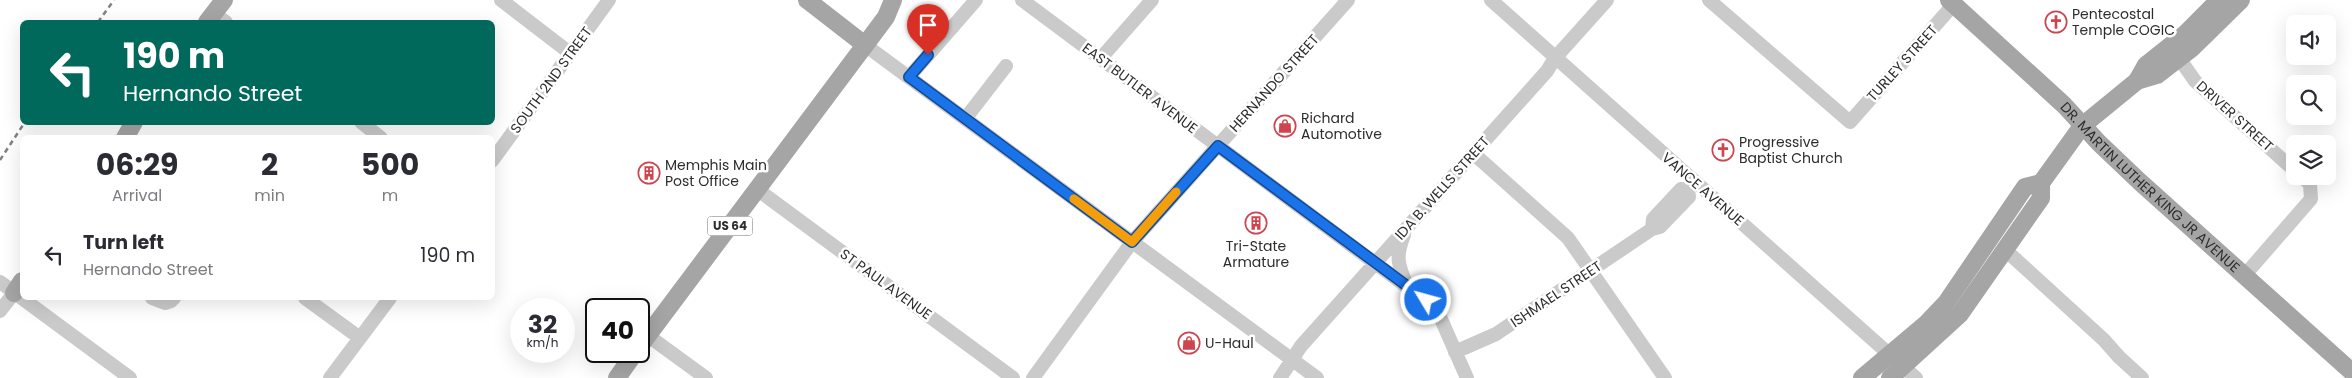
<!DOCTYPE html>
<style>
body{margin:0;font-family:Poppins,sans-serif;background:#f7f7f7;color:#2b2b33;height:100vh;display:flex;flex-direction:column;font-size:19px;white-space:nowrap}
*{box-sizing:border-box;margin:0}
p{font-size:16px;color:#7c7c81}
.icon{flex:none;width:28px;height:28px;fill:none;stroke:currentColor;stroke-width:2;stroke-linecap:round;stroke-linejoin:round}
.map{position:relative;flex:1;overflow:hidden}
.drawer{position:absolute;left:20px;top:135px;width:475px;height:165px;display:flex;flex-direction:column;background:#fff;border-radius:8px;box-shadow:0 5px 20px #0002}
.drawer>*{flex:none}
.guide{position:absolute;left:20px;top:20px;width:475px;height:105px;border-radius:8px;box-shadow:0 5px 20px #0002;background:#00695c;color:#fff;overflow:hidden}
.tools{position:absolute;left:2286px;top:15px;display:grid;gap:10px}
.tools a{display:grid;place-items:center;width:50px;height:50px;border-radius:8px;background:#fff;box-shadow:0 5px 20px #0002;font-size:25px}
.speed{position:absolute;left:510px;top:298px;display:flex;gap:10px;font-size:25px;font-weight:700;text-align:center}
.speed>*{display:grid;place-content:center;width:65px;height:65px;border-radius:50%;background:#fff;box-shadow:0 5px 20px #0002;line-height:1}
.speed small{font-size:12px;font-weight:400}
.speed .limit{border:2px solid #111;border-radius:8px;background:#fff;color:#111}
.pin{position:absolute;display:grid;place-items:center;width:42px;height:42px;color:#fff;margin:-51px -21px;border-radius:50% 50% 50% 0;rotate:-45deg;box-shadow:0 0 5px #0007}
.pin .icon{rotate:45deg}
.me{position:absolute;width:55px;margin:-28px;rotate:307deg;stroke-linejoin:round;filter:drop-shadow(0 0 4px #0008)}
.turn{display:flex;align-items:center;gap:18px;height:105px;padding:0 20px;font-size:22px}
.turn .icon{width:65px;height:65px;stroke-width:2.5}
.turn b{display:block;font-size:35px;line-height:42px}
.eta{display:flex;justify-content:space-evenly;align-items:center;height:85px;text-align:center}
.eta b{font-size:30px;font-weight:700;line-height:35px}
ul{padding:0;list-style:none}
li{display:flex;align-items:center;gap:15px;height:70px;padding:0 20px}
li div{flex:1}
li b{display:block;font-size:19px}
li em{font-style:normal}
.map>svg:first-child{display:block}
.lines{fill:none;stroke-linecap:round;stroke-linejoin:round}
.minor{stroke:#cacaca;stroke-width:14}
.major{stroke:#a5a5a5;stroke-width:18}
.rail{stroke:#828282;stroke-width:2.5;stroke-dasharray:5 4;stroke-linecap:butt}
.route-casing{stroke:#114b97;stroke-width:12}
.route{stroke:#1a73e8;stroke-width:9}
.slow{stroke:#f59e0b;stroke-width:9}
.labels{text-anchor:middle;stroke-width:5;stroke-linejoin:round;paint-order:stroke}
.shield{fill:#fff;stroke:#6c6c6c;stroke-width:1}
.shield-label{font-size:12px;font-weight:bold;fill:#2d2d2d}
.poi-label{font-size:14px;fill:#2d2d2d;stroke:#fff;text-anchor:start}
.street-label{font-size:14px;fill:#2d2d2d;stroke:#fff}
</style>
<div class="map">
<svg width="2352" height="378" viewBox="0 0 2352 378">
<rect width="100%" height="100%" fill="#fff"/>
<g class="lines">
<!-- minor -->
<path class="minor" d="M501,0L570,53
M1022,0L1426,301L1441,319L1467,378
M1491,0L1916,378
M1709,0L1850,122L1954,4
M214,14L226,22
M865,45L1317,378
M1101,58L1152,0
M2179,58L2195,81L2295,171
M909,77L976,0
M965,119L1006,66
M361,122L381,138
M1474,154L1568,238L1665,378
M492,161L609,0
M758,190L1013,378
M1652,229L1653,219L1681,189H1688
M1404,235C1395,258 1398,264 1407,286
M2004,252L2012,256L2104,340L2119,357L2142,378
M2244,276L2311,199L2310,184L2301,176
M0,282L130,378
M152,298L165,303L171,301L174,298
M305,298L360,338
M0,311L14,293
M647,335L706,378
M1455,352L1496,334L1652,229L1660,227L1689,197L1688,189L1694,181
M330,378L390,298
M1033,378L1132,242L1348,0
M1280,378L1301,346L1547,71L1555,58L1607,0"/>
<!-- major -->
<g class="major">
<path d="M807,0L865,45"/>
<path id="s1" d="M1949,0L2064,105L2099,143L2140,182L2352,372"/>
<path d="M207,22L224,0"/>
<path d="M2137,81L2146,65L2185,34L2219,0"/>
<path d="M125,138L134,122"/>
<path d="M14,293L22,281"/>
<path d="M639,347L886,17L893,0"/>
<path d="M617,378L636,351"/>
<path d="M1862,378L1926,324L1946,303L2025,187L2041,183"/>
<path d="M1890,378L1960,314L2041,198V183L2082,126L2137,81L2157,75L2192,48L2241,0"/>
</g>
<!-- rail -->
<path class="rail" d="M98,22L114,0
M0,160L25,122"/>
</g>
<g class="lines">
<!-- route casing -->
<g class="route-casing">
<path id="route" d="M928,55L909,77L1132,242L1218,146L1426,300"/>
</g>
<!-- route -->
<use href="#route" class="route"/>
<!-- slow -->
<path class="slow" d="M1074,199L1132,242L1176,192"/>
</g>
<!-- icons -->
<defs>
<g id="church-ring" transform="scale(1.125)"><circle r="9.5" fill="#fff" stroke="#ce4550" stroke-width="1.5"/><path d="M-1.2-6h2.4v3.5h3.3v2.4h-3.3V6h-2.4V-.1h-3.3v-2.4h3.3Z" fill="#ce4550"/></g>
<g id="shop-ring" transform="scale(1.125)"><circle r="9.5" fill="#fff" stroke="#ce4550" stroke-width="1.5"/><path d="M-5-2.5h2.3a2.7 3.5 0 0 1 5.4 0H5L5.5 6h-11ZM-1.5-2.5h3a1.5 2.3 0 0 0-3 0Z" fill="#ce4550"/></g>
<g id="building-ring" transform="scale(1.125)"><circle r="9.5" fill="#fff" stroke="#ce4550" stroke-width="1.5"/><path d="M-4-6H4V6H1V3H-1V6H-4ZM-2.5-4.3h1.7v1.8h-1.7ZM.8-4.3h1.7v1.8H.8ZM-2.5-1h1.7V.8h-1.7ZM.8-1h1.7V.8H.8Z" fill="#ce4550"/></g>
</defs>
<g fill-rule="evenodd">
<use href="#church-ring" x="2056" y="22"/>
<use href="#shop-ring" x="1285" y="126"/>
<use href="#church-ring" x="1723" y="150"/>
<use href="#building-ring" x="649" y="173"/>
<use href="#building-ring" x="1256" y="223"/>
<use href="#shop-ring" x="1189" y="343"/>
</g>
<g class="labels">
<!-- shield labels -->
<rect class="shield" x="707.5" y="216.5" width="45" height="19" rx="4"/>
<g class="shield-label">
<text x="730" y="230">US 64</text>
</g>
<!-- poi labels -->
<g class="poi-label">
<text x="2072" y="19">Pentecostal<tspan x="2072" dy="16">Temple COGIC</tspan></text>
<text x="1301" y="123">Richard<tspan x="1301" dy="16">Automotive</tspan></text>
<text x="1739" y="147">Progressive<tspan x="1739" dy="16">Baptist Church</tspan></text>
<text x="665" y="170">Memphis Main<tspan x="665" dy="16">Post Office</tspan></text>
<text x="1256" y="251" text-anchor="middle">Tri-State<tspan x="1256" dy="16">Armature</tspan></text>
<text x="1205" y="348">U-Haul</text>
</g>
<!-- street labels -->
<g class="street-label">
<text transform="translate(1902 63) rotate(-48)" y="5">TURLEY STREET</text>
<text transform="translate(551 80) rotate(-54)" y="5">SOUTH 2ND STREET</text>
<text transform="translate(1274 83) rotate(-48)" y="5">HERNANDO STREET</text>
<text transform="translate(1140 88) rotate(37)" y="5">EAST BUTLER AVENUE</text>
<text transform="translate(2235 116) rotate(42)" y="5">DRIVER STREET</text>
<text dy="5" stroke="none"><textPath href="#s1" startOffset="275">DR. MARTIN LUTHER KING JR AVENUE</textPath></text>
<text transform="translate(1442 188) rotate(-48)" y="5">IDA B. WELLS STREET</text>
<text transform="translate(1703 189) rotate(41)" y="5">VANCE AVENUE</text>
<text transform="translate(886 284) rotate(36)" y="5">ST PAUL AVENUE</text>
<text transform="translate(1556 294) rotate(-34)" y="5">ISHMAEL STREET</text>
</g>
</g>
</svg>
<div class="tools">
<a><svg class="icon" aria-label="sound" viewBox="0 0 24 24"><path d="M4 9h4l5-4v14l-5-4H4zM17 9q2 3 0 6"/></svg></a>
<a><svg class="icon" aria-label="search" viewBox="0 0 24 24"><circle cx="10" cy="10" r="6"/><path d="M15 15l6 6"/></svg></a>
<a><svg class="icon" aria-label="layers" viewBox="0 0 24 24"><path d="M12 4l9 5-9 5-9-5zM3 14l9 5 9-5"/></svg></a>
</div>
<div class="speed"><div>32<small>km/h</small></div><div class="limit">40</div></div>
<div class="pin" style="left:928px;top:55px;background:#d93025"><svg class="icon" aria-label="arrive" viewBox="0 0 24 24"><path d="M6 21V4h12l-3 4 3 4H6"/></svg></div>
<svg class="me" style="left:1426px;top:300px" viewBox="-20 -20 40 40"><circle r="17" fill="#1a73e8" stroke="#fff" stroke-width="3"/><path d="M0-11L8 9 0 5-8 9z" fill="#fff"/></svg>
<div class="guide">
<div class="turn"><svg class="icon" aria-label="left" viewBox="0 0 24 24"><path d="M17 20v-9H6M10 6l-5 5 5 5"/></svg><div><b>190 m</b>Hernando Street</div></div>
</div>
<section class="drawer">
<div class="eta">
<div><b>06:29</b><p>Arrival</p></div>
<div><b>2</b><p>min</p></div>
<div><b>500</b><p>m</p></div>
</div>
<ul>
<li><svg class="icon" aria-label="left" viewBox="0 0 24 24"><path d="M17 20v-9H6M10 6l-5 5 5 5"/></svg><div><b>Turn left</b><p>Hernando Street</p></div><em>190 m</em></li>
</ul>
</section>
</div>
